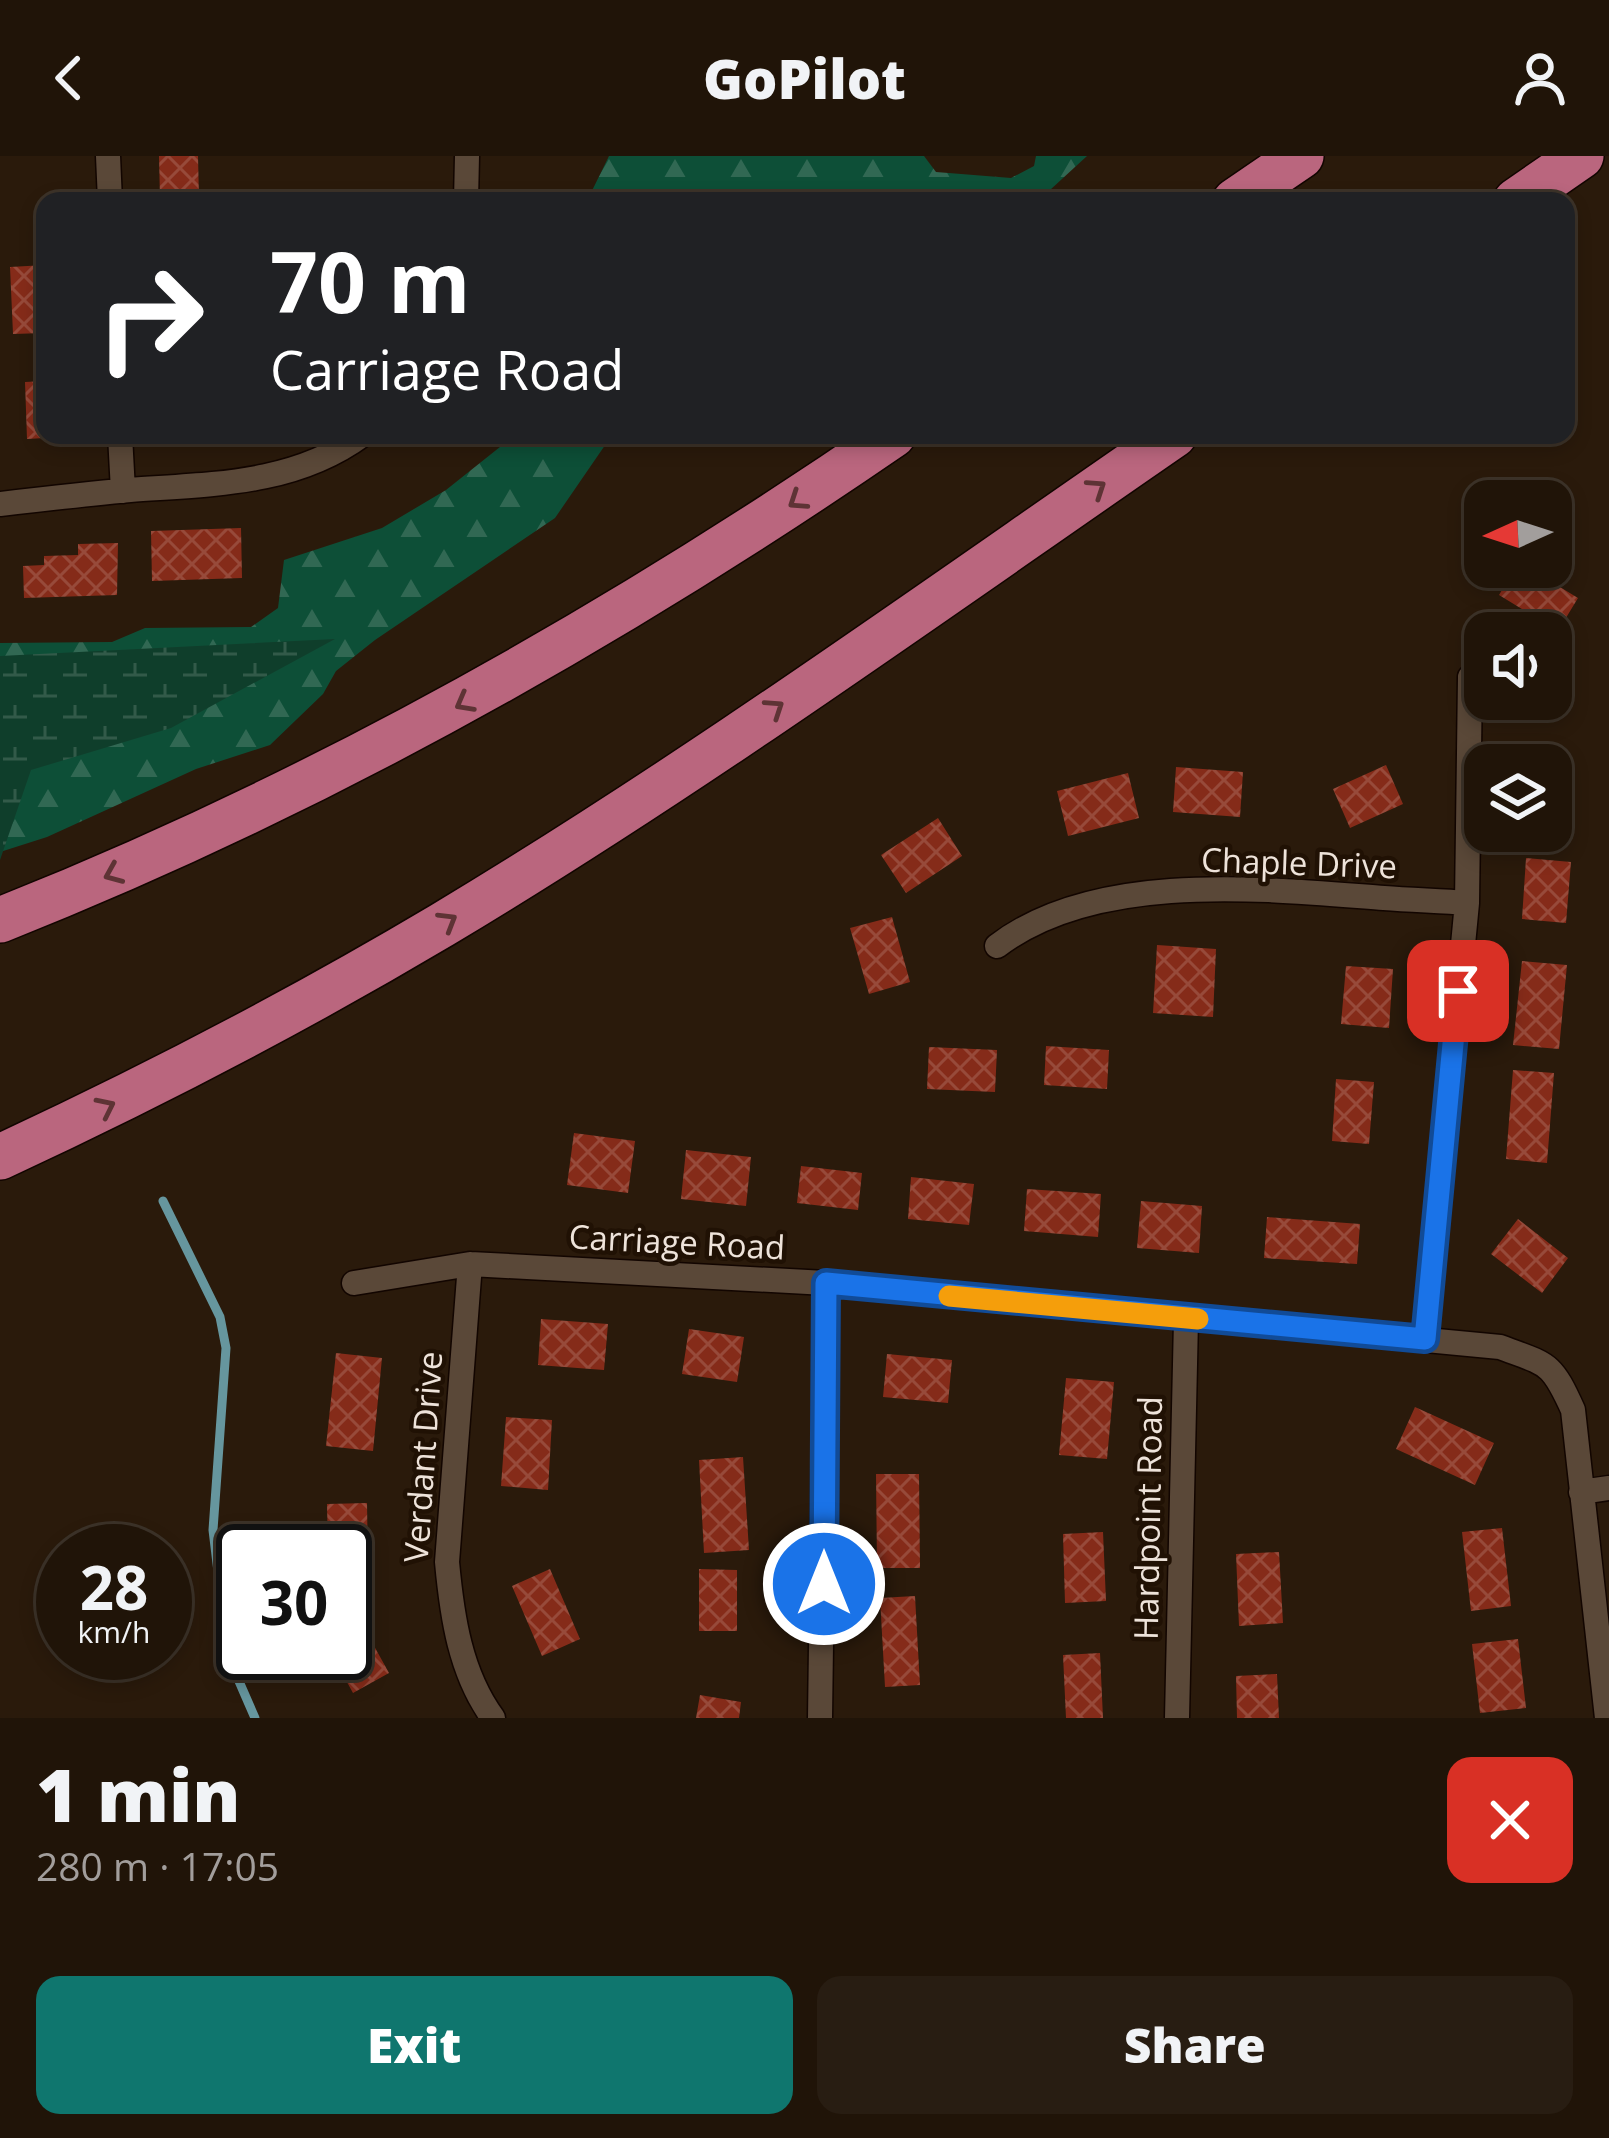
<!DOCTYPE html>
<meta charset="utf-8">
<style>
body{margin:0;font-family:"Open Sans",sans-serif;background:#281d12;color:#f1f3f6;height:100vh;display:flex;flex-direction:column;font-size:45px;white-space:nowrap}
*{box-sizing:border-box;margin:0}
p{font-size:39px;color:#a29e9c}
.icon{flex:none;width:66px;height:66px;fill:none;stroke:currentColor;stroke-width:2;stroke-linecap:round;stroke-linejoin:round}
.map{position:relative;height:1562px;overflow:hidden}
.details{display:flex;flex-direction:column;background:#201408;flex:1}
.details>*{flex:none}
.banner{position:absolute;left:36px;top:36px;width:1539px;height:252px;border-radius:24px;box-shadow:0 6px 18px #0003,0 0 0 3px #3d3329;background:#202124;color:#fff;overflow:hidden}
.needle{width:78px;rotate:267deg}
.controls{position:absolute;left:1464px;top:324px;display:grid;gap:24px}
.controls a{display:grid;place-items:center;width:108px;height:108px;border-radius:24px;background:#201408;box-shadow:0 6px 18px #0003,0 0 0 3px #3d3329;font-size:60px}
.speed{position:absolute;left:36px;top:1368px;display:flex;gap:24px;font-size:60px;font-weight:700;text-align:center}
.speed>*{display:grid;place-content:center;width:156px;height:156px;border-radius:50%;background:#201408;box-shadow:0 6px 18px #0003,0 0 0 3px #3d3329;line-height:1}
.speed small{font-size:30px;font-weight:400}
.speed .limit{border:6px solid #111;border-radius:18px;background:#fff;color:#111}
.pin{position:absolute;display:grid;place-items:center;width:102px;height:102px;color:#fff;margin:-51px;border-radius:24px;box-shadow:0 6px 18px #0006}
.me{position:absolute;width:132px;margin:-66px;rotate:0deg;stroke-linejoin:round;filter:drop-shadow(0 0 9px #0008)}
.turn{display:flex;align-items:center;gap:42px;height:252px;padding:0 36px;font-size:54px}
.turn .icon{width:156px;height:156px;stroke-width:2.5}
.turn b{display:block;font-size:84px;line-height:102px}
.round{display:grid;place-items:center;flex:none;width:126px;height:126px;border-radius:24px;background:#281d12}
.headline{display:flex;align-items:center;justify-content:space-between;height:204px;padding:0 36px}
h1{font-size:72px;font-weight:800;line-height:90px}
.action{display:flex;gap:24px;margin-top:auto;padding:24px 36px}
.action a{flex:1;height:138px;border-radius:24px;background:#0f766e;color:#fff;font-size:48px;font-weight:800;line-height:138px;text-align:center}
.action a+a{background:#281d12;color:#f1f3f6}
header{display:flex;justify-content:space-between;align-items:center;height:156px;padding:0 36px;background:#201408;font-size:54px;font-weight:800}
.map>svg:first-child{display:block}
.forest{fill:url(#forest-firs)}
.wetland{fill:url(#wetland-marsh)}
.lines{fill:none;stroke-linecap:round;stroke-linejoin:round}
.stream{stroke:#66969e;stroke-width:9}
.building{fill:url(#building-cross-hatch)}
.minor-casing{stroke:#120500;stroke-width:27}
.motorway-casing{stroke:#120500;stroke-width:48}
.minor{stroke:#5a4838;stroke-width:24}
.motorway{stroke:#ba667e;stroke-width:45}
.oneway{stroke:#5e3335}
.route-casing{stroke:#114b97;stroke-width:30}
.route{stroke:#1a73e8;stroke-width:21}
.slow{stroke:#f59e0b;stroke-width:21}
.labels{text-anchor:middle;stroke-width:9;stroke-linejoin:round;paint-order:stroke}
.street-label{font-size:33px;fill:#eee3da;stroke:#201104}
</style>
<header><svg class="icon" aria-label="back" viewBox="0 0 24 24"><path d="M15 5l-7 7 7 7"/></svg>GoPilot<svg class="icon" aria-label="person" viewBox="0 0 24 24"><circle cx="12" cy="8" r="4"/><path d="M4 21q1-7 8-7t8 7"/></svg></header>
<div class="map">
<svg width="1609" height="1562" viewBox="0 0 1609 1562">
<defs>
<pattern id="forest-firs" width="22" height="20" patternUnits="userSpaceOnUse" patternTransform="scale(3)"><rect width="22" height="20" fill="#0d4f37"/><path d="M5 1l3.5 6h-7zM16 11l3.5 6h-7z" fill="#316853"/></pattern>
<pattern id="wetland-marsh" width="20" height="14" patternUnits="userSpaceOnUse" patternTransform="scale(3)"><rect width="20" height="14" fill="#0f3e2b"/><path d="M1 5h8M5 5V1M11 12h8M15 12V8" fill="none" stroke="#325a49"/></pattern>
<pattern id="building-cross-hatch" width="8" height="8" patternUnits="userSpaceOnUse" patternTransform="scale(3)"><rect width="8" height="8" fill="#852b19"/><path d="M0 0l8 8M0 8l8-8" fill="none" stroke="#974a3a"/></pattern>
</defs>
<rect width="100%" height="100%" fill="#2a1a0b"/>
<!-- forest -->
<path class="forest" d="M609,0H924L936,16L1011,22L1034,10L1036,0H1087L1038,45H587Z
M515,279H612L555,362L375,484L336,515L323,538L270,589L196,613L47,681L0,696V487L112,486L145,472L251,471L278,452L284,404L382,372L446,334Z"/>
<!-- wetland -->
<path class="wetland" d="M335,483L171,572L31,614L0,704V500Z"/>
<g class="lines">
<!-- stream -->
<path class="stream" d="M163,1045L220,1161L226,1192L213,1374L228,1500L255,1562"/>
</g>
<!-- building -->
<path class="building" d="M159,0H198L199,42L160,43Z
M45,109V177L13,178L10,111Z
M45,225V282L27,283L25,226Z
M241,372L242,422L152,425L151,375Z
M118,387L117,439L24,442L23,410L44,409V400L78,399V388Z
M1516,411H1527L1578,442L1558,475L1499,439Z
M1386,609L1403,648L1350,672L1333,633Z
M1176,611L1243,616L1240,661L1173,656Z
M1128,617L1139,662L1068,680L1057,635Z
M938,662L962,700L906,737L881,699Z
M1526,702L1571,706L1566,767L1522,763Z
M892,761L910,826L869,838L850,772Z
M1157,789L1216,793L1213,861L1153,857Z
M1522,805L1567,809L1559,893L1513,889Z
M1346,810L1393,813L1389,872L1341,868Z
M1046,890L1109,894L1107,933L1044,929Z
M929,891L997,894L995,936L927,933Z
M1513,914L1554,917L1547,1007L1506,1003Z
M1336,923L1374,926L1369,988L1332,985Z
M574,977L635,985L628,1037L567,1029Z
M686,994L751,1001L746,1050L681,1043Z
M801,1010L862,1017L858,1054L797,1047Z
M911,1021L974,1028L969,1069L908,1063Z
M1027,1033L1101,1038L1098,1081L1024,1075Z
M1141,1045L1202,1050L1199,1097L1137,1092Z
M1267,1061L1360,1068L1357,1108L1264,1102Z
M1518,1063L1568,1102L1542,1137L1491,1098Z
M541,1163L608,1168L604,1214L538,1209Z
M689,1173L744,1181L737,1226L682,1218Z
M336,1197L382,1202L373,1295L326,1290Z
M887,1198L952,1204L948,1247L883,1241Z
M1066,1222L1114,1226L1107,1303L1059,1299Z
M1415,1251L1494,1287L1475,1329L1396,1293Z
M506,1261L552,1264L548,1334L501,1330Z
M743,1301L749,1394L704,1397L699,1304Z
M876,1318H919L920,1412H877Z
M367,1347L368,1409H345V1395H328L327,1348Z
M1502,1372L1511,1450L1471,1455L1462,1376Z
M1103,1376L1106,1445L1065,1447L1063,1378Z
M1279,1396L1283,1467L1239,1470L1236,1398Z
M550,1413L580,1483L542,1500L512,1430Z
M699,1413L737,1414V1475H699Z
M915,1440L920,1529L885,1531L880,1442Z
M358,1461L389,1517L353,1537L331,1497H345V1468Z
M1518,1483L1526,1552L1480,1557L1472,1488Z
M1100,1497L1103,1562H1066L1063,1499Z
M1277,1518L1279,1562H1237L1236,1520Z
M700,1539L741,1546L739,1562H696Z"/>
<g class="lines">
<!-- minor casing -->
<g class="minor-casing">
<path id="minor" d="M108,0L110,45
M466,45L467,0
M120,279L123,335
M0,348C43,343 87,338 130,334C211,328 294,329 362,279
M997,790C1096,714 1266,733 1384,742C1411,744 1439,745 1467,747
M470,1108L447,1406C452,1460 460,1517 493,1562
M354,1127L470,1108L826,1127L1500,1191C1548,1209 1551,1205 1573,1254L1607,1562
M1425,1183L1467,747L1470,521
M1581,1336L1609,1332
M820,1562L826,1127
M1177,1562L1186,1164"/>
</g>
<!-- motorway casing -->
<g class="motorway-casing">
<path id="motorway" d="M1235,45L1301,0
M1516,45L1581,0
M0,764C318,638 612,472 893,279
M0,1001C151,931 299,854 442,769C694,618 933,445 1174,279"/>
</g>
<!-- minor -->
<use href="#minor" class="minor"/>
<!-- motorway -->
<use href="#motorway" class="motorway"/>
</g>
<!-- one-way arrows -->
<defs><path id="oneway-chevron" d="M-2-3.5L2.5 0L-2 3.5" fill="none" stroke-width="1.6" stroke-linecap="round" stroke-linejoin="round" transform="scale(3)"/></defs>
<g class="oneway">
<use href="#oneway-chevron" transform="translate(1097 332) rotate(-34)"/>
<use href="#oneway-chevron" transform="translate(797 345) rotate(146)"/>
<use href="#oneway-chevron" transform="translate(464 547) rotate(151)"/>
<use href="#oneway-chevron" transform="translate(775 552) rotate(-34)"/>
<use href="#oneway-chevron" transform="translate(113 718) rotate(157)"/>
<use href="#oneway-chevron" transform="translate(448 765) rotate(-31)"/>
<use href="#oneway-chevron" transform="translate(106 951) rotate(-26)"/>
</g>
<g class="lines">
<!-- route casing -->
<g class="route-casing">
<path id="route" d="M824,1428L826,1127L1425,1183L1458,835"/>
</g>
<!-- route -->
<use href="#route" class="route"/>
<!-- slow -->
<path class="slow" d="M949,1140L1198,1163"/>
</g>
<g class="labels">
<!-- street labels -->
<g class="street-label">
<text transform="translate(1299 707) rotate(2)" y="12">Chaple Drive</text>
<text transform="translate(677 1086) rotate(3)" y="12">Carriage Road</text>
<text transform="translate(423 1301) rotate(-86)" y="12">Verdant Drive</text>
<text transform="translate(1148 1362) rotate(-89)" y="12">Hardpoint Road</text>
</g>
</g>
</svg>
<div class="controls">
<a><svg class="needle" viewBox="-14 -14 28 28"><path d="M0-13l5 13h-10z" fill="#e53935"/><path d="M0 13l5-13h-10z" fill="#a29e9c"/></svg></a>
<a><svg class="icon" aria-label="sound" viewBox="0 0 24 24"><path d="M4 9h4l5-4v14l-5-4H4zM17 9q2 3 0 6"/></svg></a>
<a><svg class="icon" aria-label="layers" viewBox="0 0 24 24"><path d="M12 4l9 5-9 5-9-5zM3 14l9 5 9-5"/></svg></a>
</div>
<div class="speed"><div>28<small>km/h</small></div><div class="limit">30</div></div>
<div class="pin" style="left:1458px;top:835px;background:#d93025"><svg class="icon" aria-label="arrive" viewBox="0 0 24 24"><path d="M6 21V4h12l-3 4 3 4H6"/></svg></div>
<svg class="me" style="left:824px;top:1428px" viewBox="-20 -20 40 40"><circle r="17" fill="#1a73e8" stroke="#fff" stroke-width="3"/><path d="M0-11L8 9 0 5-8 9z" fill="#fff"/></svg>
<div class="banner">
<div class="turn"><svg class="icon" aria-label="right" viewBox="0 0 24 24"><path d="M7 20v-9h11M14 6l5 5-5 5"/></svg><div><b>70 m</b>Carriage Road</div></div>
</div>
</div>
<section class="details">
<div class="headline"><div><h1>1 min</h1><p>280 m · 17:05</p></div><a class="round" style="background:#d93025;color:#fff"><svg class="icon" aria-label="close" viewBox="0 0 24 24"><path d="M6 6l12 12M18 6L6 18"/></svg></a></div>
<div class="action"><a>Exit</a><a>Share</a></div>
</section>
